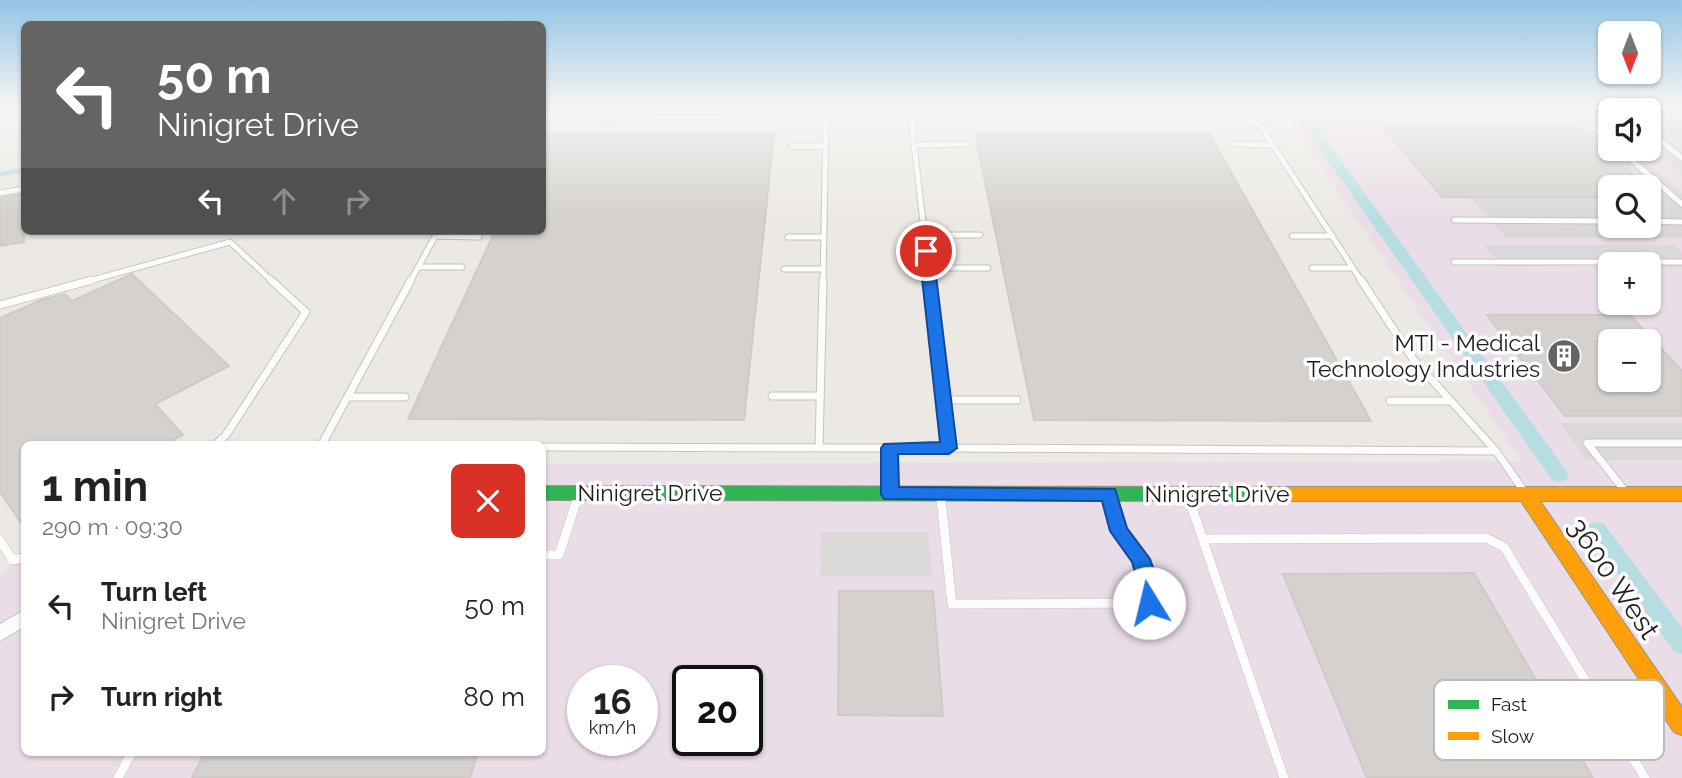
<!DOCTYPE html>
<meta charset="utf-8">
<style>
body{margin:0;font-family:Raleway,sans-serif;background:#f2f2f2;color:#222;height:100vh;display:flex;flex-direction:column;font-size:26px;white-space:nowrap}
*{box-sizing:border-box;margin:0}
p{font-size:23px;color:#767676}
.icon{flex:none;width:38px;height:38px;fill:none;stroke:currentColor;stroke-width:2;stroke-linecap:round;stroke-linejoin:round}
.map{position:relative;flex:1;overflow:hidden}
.side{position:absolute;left:21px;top:441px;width:525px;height:315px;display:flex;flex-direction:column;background:#fff;border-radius:10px;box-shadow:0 2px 5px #0004}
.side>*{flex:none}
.guide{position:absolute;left:21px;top:21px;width:525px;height:214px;border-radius:10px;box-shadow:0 2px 5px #0004;background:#656463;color:#fff;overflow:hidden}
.needle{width:46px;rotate:180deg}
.tools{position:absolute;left:1598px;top:21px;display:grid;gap:14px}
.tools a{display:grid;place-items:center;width:63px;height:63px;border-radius:10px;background:#fff;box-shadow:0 2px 5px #0004;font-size:35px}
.speed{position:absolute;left:567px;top:665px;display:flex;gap:14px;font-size:35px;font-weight:700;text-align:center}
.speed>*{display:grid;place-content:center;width:91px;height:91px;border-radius:50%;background:#fff;box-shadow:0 2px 5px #0004;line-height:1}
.speed small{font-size:18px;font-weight:400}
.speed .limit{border:4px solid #111;border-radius:10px;background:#fff;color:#111}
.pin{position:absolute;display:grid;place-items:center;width:60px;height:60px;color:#fff;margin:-30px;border:4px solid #fff;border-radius:50%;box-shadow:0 2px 7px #0007}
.me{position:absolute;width:77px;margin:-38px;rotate:351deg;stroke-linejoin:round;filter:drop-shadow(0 0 5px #0008)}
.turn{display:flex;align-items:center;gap:24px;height:147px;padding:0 21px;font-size:32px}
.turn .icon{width:91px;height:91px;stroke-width:2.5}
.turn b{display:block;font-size:49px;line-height:60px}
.lanes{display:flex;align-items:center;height:66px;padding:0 21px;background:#0003;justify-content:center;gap:35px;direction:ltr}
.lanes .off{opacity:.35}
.round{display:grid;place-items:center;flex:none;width:74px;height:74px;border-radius:10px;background:#f2f2f2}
.headline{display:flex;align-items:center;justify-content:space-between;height:119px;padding:0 21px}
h1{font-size:42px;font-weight:700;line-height:52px}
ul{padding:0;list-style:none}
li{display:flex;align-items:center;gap:21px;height:91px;padding:0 21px}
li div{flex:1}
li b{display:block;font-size:26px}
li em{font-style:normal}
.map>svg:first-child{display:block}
.industrial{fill:#eadde7;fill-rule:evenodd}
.parking{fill:#dad9d7}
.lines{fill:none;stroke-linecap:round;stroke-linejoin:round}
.stream{stroke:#b6dee2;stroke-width:4.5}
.canal{fill:#b6dee2;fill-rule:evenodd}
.building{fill:#d4d1ce;stroke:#cfcac6;stroke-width:2;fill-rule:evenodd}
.lane-far2-casing{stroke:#c4c3c1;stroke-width:7}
.lane-far1-casing{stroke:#c4c3c1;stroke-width:9}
.lane-casing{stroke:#c4c3c1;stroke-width:10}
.street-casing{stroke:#c4c3c1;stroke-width:2}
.fast-casing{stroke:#97957c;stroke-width:2}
.slow-casing{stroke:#97957c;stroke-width:2}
.path{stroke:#ebd8d8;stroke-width:2;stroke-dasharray:2.5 2.5;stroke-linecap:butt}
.lane-far2{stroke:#fcfcfb;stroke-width:5}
.lane-far1{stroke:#fcfcfb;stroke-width:7}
.lane{stroke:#fcfcfb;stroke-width:9}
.street{fill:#fcfcfb;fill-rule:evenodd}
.fast{fill:#30b455;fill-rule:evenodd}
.slow{fill:#ff9f0a;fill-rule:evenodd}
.route{fill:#1a73e8;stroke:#114b97;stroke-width:2}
.labels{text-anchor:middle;stroke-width:7;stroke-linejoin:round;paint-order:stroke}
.poi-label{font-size:23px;fill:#1d1d1d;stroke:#fff;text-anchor:end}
.street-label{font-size:23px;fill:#1d1d1d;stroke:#fff}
.near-street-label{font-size:28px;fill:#1d1d1d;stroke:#fff}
.key{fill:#fff;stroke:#bbb;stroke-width:2}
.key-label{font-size:19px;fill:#1d1d1d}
</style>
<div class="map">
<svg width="1682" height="778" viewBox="0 0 1682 778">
<rect width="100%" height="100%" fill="#ece9e5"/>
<!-- industrial -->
<path class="industrial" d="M1281,109H1682V778H0V579L24,547V752H542L543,464L1521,461ZM1610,110H1648V149H1610ZM1610,187H1648V226H1610ZM1610,264H1648V303H1610ZM1610,341H1648V380H1610ZM583,681H642V740H583ZM688,681H747V740H688Z"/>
<!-- parking -->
<path class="parking" d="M1648,114L1682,140V175L1649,147Z
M1584,132H1608L1610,149H1629L1682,194V238H1506L1470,197H1610V226H1648L1649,197L1657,196Z
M1484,245H1675L1682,252V267H1649L1648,264L1502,266Z
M1560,423H1682V460H1587Z
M821,532H928L932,576H820Z"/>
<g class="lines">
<!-- stream -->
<path class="stream" d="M0,174L24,170"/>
<!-- canal -->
<path class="canal" d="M1269,109C1288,109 1298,112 1313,122L1566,470L1569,475L1566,480L1559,482L1552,480L1305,128L1291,118Z
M1597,522L1604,524L1682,627V654L1674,651L1590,536L1587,530L1590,524Z"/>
</g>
<!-- building -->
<path class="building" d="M1647,110H1682V138L1648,110Z
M1381,125H1574L1646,187H1610V197H1442Z
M542,133H774L744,420L408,419L495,231H542Z
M975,133H1209L1371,421L1034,420Z
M24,194V242L0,246V198Z
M132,274L229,366L155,404L183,435L166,444H24V527L0,492V318L41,300L65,294L72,301Z
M1487,315H1630L1682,371V416H1565ZM1610,341H1648V380H1610Z
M1474,573L1593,778H1367L1283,574Z
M839,591H933L943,716L838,715Z
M205,752H478L470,778H192Z"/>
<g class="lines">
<!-- lane-far2 casing -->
<g class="lane-far2-casing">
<path id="lane-far2" d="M542,118L826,119L823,282
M826,119H911
M1593,127L1610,141
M1648,131L1682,158
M1235,144L1272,145
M914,145L967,144
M792,146H825
M1619,149L1682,204
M0,193L24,189
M1454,220L1610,221
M1648,221L1682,222
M924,235H980
M435,236L479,237
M1292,236H1333
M788,237H823
M1454,262H1682
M418,267H462
M928,268H988
M1312,268H1353
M784,269H823
M85,282L230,242L273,282
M410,282L438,231
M930,282L911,119H1245L1259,124L1362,282"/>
</g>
<!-- lane-far1 casing -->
<g class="lane-far1-casing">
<path id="lane-far1" d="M930,280L949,448L1496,451
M1361,280L1413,359L1496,451
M0,305L92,280
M772,396H820
M348,397H405
M943,400H1017
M1390,401H1451
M216,444L226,435L306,312L271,280
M322,444L411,280
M542,447L890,448
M819,448L823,280
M1496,451L1526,494
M1625,491L1587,443H1682
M890,493V448H949
M941,494L942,500
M1109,494L1111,500
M1188,495L1190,500
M576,500L578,494"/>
</g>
<!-- lane casing -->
<g class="lane-casing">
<path id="lane" d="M941,499L952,604L1149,603C1155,568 1133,557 1120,532C1114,522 1113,509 1110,499
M1189,499L1284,778
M1204,539L1486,538L1504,547L1645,778
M0,540L12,560L24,558
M542,555H559L577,499
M118,778L132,752"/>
</g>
<!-- street casing -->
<g class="street-casing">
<path id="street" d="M24,610V627L0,641V624Z"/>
</g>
<!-- fast casing -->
<g class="fast-casing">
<path id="fast" d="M542,486L1282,487L1288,489L1291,494L1288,499L1282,501L542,500Z"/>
</g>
<!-- slow casing -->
<g class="slow-casing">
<path id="slow" d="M1282,487H1682V501H1540L1682,707V735L1674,732L1521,501H1282L1276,499L1273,494L1276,489Z"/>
</g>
<!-- path -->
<path class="path" d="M1645,110L1682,109
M1648,113L1682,140"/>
<!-- lane-far2 -->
<use href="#lane-far2" class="lane-far2"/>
<!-- lane-far1 -->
<use href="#lane-far1" class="lane-far1"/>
<!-- lane -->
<use href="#lane" class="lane"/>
<!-- street -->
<use href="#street" class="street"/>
<!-- fast -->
<use href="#fast" class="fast"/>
<!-- slow -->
<use href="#slow" class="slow"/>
</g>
<!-- sky -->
<linearGradient id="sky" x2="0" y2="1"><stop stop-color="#94c5e6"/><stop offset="0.5" stop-color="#f6f5f3"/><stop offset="1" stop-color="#f6f5f3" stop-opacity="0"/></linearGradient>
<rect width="1682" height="218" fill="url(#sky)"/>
<!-- route -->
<path class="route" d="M926,247L933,251L957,448L949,454H898L899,487L1115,489L1127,528L1150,559L1161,592L1156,609L1149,612L1142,609L1140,603L1141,592L1132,562L1110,531L1102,501L884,499L881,494V448L884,444L940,442L919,251Z"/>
<!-- icons -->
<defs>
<g id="building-disc" transform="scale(1.75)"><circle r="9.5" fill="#656463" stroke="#fff"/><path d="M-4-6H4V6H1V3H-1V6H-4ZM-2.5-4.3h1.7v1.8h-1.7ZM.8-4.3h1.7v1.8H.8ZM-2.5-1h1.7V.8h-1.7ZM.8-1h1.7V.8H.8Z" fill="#fff"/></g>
</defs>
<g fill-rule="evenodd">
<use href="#building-disc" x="1564" y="356"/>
</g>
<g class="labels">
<!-- poi labels -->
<g class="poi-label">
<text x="1540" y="351">MTI - Medical<tspan x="1540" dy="26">Technology Industries</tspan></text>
</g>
<!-- street labels -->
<g class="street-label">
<text x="650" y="501">Ninigret Drive</text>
<text x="1217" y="502">Ninigret Drive</text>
</g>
<!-- near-street labels -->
<g class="near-street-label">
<text transform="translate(1614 578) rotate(56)" y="10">3600 West</text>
</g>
</g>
<!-- legend -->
<rect x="1434" y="680" width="230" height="80" rx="10" class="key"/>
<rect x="1448" y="700" width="31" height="9" fill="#30b455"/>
<rect x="1448" y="732" width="31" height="8" fill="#ff9f0a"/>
<g class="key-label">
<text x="1491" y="711">Fast</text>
<text x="1491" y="743">Slow</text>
</g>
</svg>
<div class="tools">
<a><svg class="needle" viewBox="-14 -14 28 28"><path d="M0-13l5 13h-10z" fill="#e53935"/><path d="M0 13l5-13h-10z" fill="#767676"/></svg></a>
<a><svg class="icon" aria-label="sound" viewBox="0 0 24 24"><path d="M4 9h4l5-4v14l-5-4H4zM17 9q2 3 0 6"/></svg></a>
<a><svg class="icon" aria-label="search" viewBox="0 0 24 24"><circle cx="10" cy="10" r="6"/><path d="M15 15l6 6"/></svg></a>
<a>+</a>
<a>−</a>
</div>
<div class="speed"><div>16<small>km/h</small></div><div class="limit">20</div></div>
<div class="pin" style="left:926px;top:251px;background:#d93025"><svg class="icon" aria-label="arrive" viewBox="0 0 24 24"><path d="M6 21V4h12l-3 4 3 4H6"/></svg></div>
<svg class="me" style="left:1149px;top:603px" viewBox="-20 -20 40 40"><circle r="19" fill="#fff"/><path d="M0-13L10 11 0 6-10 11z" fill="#1a73e8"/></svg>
<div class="guide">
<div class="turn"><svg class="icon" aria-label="left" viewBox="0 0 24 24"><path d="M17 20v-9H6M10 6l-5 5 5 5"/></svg><div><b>50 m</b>Ninigret Drive</div></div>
<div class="lanes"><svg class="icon" aria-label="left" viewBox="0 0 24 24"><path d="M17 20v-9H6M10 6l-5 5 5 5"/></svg><svg class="icon off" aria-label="ahead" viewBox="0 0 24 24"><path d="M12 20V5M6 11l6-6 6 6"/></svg><svg class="icon off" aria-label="right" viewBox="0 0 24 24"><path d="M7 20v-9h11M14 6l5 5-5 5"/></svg></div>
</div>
<section class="side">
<div class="headline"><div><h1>1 min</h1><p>290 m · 09:30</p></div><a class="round" style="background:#d93025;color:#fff"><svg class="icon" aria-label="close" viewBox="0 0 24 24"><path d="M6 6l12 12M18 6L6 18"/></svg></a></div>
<ul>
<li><svg class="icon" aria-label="left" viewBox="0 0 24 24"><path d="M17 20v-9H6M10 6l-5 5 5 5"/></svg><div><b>Turn left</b><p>Ninigret Drive</p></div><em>50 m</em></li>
<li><svg class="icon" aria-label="right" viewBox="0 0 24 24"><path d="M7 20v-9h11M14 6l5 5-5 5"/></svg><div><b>Turn right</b></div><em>80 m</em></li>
</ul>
</section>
</div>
